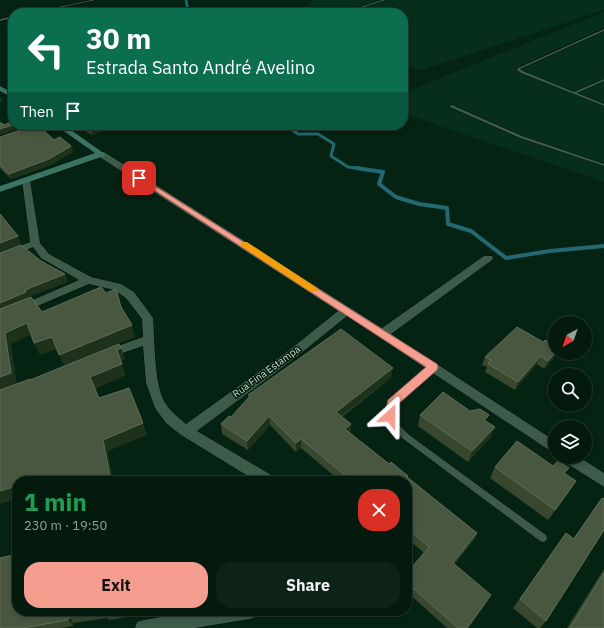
<!DOCTYPE html>
<meta charset="utf-8">
<style>
body{margin:0;font-family:"IBM Plex Sans",sans-serif;background:#0d2317;color:#f1f3f6;height:100vh;display:flex;flex-direction:column;font-size:15px;white-space:nowrap}
*{box-sizing:border-box;margin:0}
p{font-size:13px;color:#97a19e}
.icon{flex:none;width:22px;height:22px;fill:none;stroke:currentColor;stroke-width:2;stroke-linecap:round;stroke-linejoin:round}
.map{position:relative;flex:1;overflow:hidden}
.panel{position:absolute;left:12px;top:476px;width:400px;height:140px;display:flex;flex-direction:column;background:#041a0e;border-radius:16px;box-shadow:0 2px 6px #0003,0 0 0 1px #25382e}
.panel>*{flex:none}
.top-card{position:absolute;left:8px;top:8px;width:400px;height:122px;border-radius:16px;box-shadow:0 2px 6px #0003,0 0 0 1px #25382e;background:#0b6e4f;color:#fff;overflow:hidden}
.needle{width:26px;rotate:220deg}
.controls{position:absolute;left:548px;top:316px;display:grid;gap:8px}
.controls a{display:grid;place-items:center;width:44px;height:44px;border-radius:50%;background:#041a0e;box-shadow:0 2px 6px #0003,0 0 0 1px #25382e;font-size:20px}
.pin{position:absolute;display:grid;place-items:center;width:34px;height:34px;color:#fff;margin:-17px;border-radius:8px;box-shadow:0 2px 6px #0006}
.me{position:absolute;width:44px;margin:-22px;rotate:24deg;stroke-linejoin:round;filter:drop-shadow(0 0 3px #0008)}
.turn{display:flex;align-items:center;gap:14px;height:84px;padding:0 12px;font-size:18px}
.turn .icon{width:52px;height:52px;stroke-width:2.5}
.turn b{display:block;font-size:28px;line-height:34px}
.then{display:flex;align-items:center;height:38px;padding:0 12px;background:#0003;gap:8px;font-size:15px}
.round{display:grid;place-items:center;flex:none;width:42px;height:42px;border-radius:16px;background:#0d2317}
.head{display:flex;align-items:center;justify-content:space-between;height:68px;padding:0 12px}
h1{font-size:24px;font-weight:700;line-height:30px;color:#1e9e55}
.button{display:flex;gap:8px;margin-top:auto;padding:8px 12px}
.button a{flex:1;height:46px;border-radius:16px;background:#f59d8f;color:#111;font-size:16px;font-weight:700;line-height:46px;text-align:center}
.button a+a{background:#0d2317;color:#f1f3f6}
.map>svg:first-child{display:block}
.built{fill:#062e1a}
.lines{fill:none;stroke-linecap:round;stroke-linejoin:round}
.stream-far2{stroke:#246872;stroke-width:2.5}
.stream-far1{stroke:#246872;stroke-width:3}
.stream{stroke:#246872;stroke-width:4}
.service-casing{stroke:#000b03;stroke-width:1}
.minor-casing{stroke:#000b03;stroke-width:1}
.secondary-casing{stroke:#000b03;stroke-width:1}
.service{fill:#3d5b49;fill-rule:evenodd}
.minor{fill:#3d5b49;fill-rule:evenodd}
.secondary{fill:#3b7463;fill-rule:evenodd}
.wall{fill:#38472e}
.shaded-wall{fill:#1d311b}
.building{fill:#495740;stroke:#5e6d57}
.route{fill:#f59d8f;stroke:#9f665d}
.slow{fill:#f59e0b}
.labels{text-anchor:middle;stroke-width:3;stroke-linejoin:round;paint-order:stroke}
.street-label{font-size:10px;fill:#d1e2d6;stroke:#00190a}
</style>
<div class="map">
<svg width="604" height="628" viewBox="0 0 604 628">
<rect width="100%" height="100%" fill="#052313"/>
<!-- built -->
<path class="built" d="M312,0H604V10L419,71L403,63V13H302Z
M604,12V182L403,113V93Z"/>
<g class="lines">
<!-- stream-far2 -->
<path class="stream-far2" d="M182,13L188,10L186,0"/>
<!-- stream-far1 -->
<path class="stream-far1" d="M286,125L298,134H318L334,144L331,156L348,167L363,169"/>
<!-- stream -->
<path class="stream" d="M356,168L383,172L379,184L396,197L419,204L447,208L448,224L471,231L506,258L550,251L604,246"/>
<!-- service casing -->
<g class="service-casing">
<path id="service" d="M91,0H96L35,13H30Z
M382,0H386L346,13L344,12Z
M13,16V18L0,21V19Z
M604,29V31L520,69L523,71L574,92L604,79V81L577,93L604,104V106L521,73L516,69Z
M450,105H452L522,136L604,164V166L520,138L450,107Z
M434,364L436,365L437,367L436,369L395,404C393,422 396,422 408,434L546,535L547,538L546,541L543,542L540,541L402,438L389,424L386,416L389,403L390,401L432,365Z"/>
</g>
<!-- minor casing -->
<g class="minor-casing">
<path id="minor" d="M36,125H47L0,142V137Z
M98,152H104L382,328L484,256H492L493,258L492,260L391,334L555,441V454L347,316L300,354L197,431L273,476L275,481H256L181,435L166,423L155,408L146,383L143,346L108,358L104,357L102,354L104,351L143,337L142,319L126,298L114,290L89,284L0,322V314L79,280L41,258L33,247L0,261V254L30,242L22,180L26,177L30,180L40,243L49,254L91,277L121,284L134,292L151,315L153,318C155,341 154,381 164,401C169,410 178,417 186,424L292,348L338,311L98,156Z
M561,457H579L604,473V487L563,461Z
M198,611H258L256,617L250,619L195,628H135L137,622L143,620Z"/>
</g>
<!-- secondary casing -->
<g class="secondary-casing">
<path id="secondary" d="M0,86L13,93V98L0,91Z
M55,125H64L105,154L104,156L0,192V186L95,153Z"/>
</g>
<!-- service -->
<use href="#service" class="service"/>
<!-- minor -->
<use href="#minor" class="minor"/>
<!-- secondary -->
<use href="#secondary" class="secondary"/>
</g>
<!-- wall -->
<path class="wall" d="M79,125H117L92,135L80,128Z
M0,137L54,140L71,146L73,152L51,165L11,179L0,168Z
M556,353L553,359L544,369L537,364L515,390L485,372L487,367L482,365L485,357Z
M391,378L342,417L351,424L350,433L477,533L473,541L455,564L487,602L468,628H447L407,592V573L424,553L407,538V481H340L301,448L296,452L270,425L248,450L222,434L221,424L231,417L249,397L248,395Z
M420,415L486,421L495,427L490,438L468,462L418,426Z
M553,466L576,481L569,492L548,520L490,478L495,467Z
M602,498L546,621L540,628H537L513,608L566,533L573,539Z
M604,569V628H567Z
M17,611H128V617L109,620L107,618L74,623L73,626L61,628H0Z
M153,611H168L155,613Z"/>
<!-- shaded-wall -->
<path class="shaded-wall" d="M0,97H1L3,102L0,103Z
M13,125H31L0,135V129Z
M94,125H117L92,135L90,127Z
M71,146L73,152L51,165L11,179L9,174Z
M18,236L21,244L0,252V243Z
M65,274L68,282L29,297L0,312V303L25,290Z
M27,323L32,334L11,344L17,385L0,392V377L5,333Z
M132,325L135,337L64,366L59,355Z
M52,337L57,349L40,355L34,343Z
M121,348L125,359L121,361L117,350Z
M555,353H556L553,359L544,369L548,361Z
M541,356L537,364L515,390L518,382Z
M122,364L126,375L95,389L90,377Z
M393,368L391,378L335,421L336,412Z
M489,415L485,426L484,420Z
M269,416L270,425L248,450L247,441Z
M143,423L147,435L108,451L113,481H111L103,440Z
M351,424L350,433L345,429Z
M495,427L490,438L468,462L472,451Z
M301,439V448L296,452V443Z
M42,478L44,481H34Z
M576,481L569,492L548,520L555,510Z
M17,486V499L0,504V491Z
M477,533L473,541L450,571L453,563Z
M491,595L487,602L468,628H467Z
M124,611H128V617Z
M69,617L74,623L73,626L68,620Z"/>
<!-- building -->
<path class="building" d="M13,121V125L0,129V123H2L4,125Z
M35,125H38L54,140L60,137L71,146L49,159L9,174L0,165V137Z
M87,125H94L90,127Z
M0,214L18,236L0,243Z
M21,245L41,261L65,274L25,290L26,292L0,303V253Z
M101,287L106,293L116,289L121,307L132,325L59,355L52,337L34,343L27,323L5,333L11,373L0,377V309L31,297L42,312Z
M517,327L543,342L545,340L555,346V353L548,361L541,356L518,382L488,364L491,360L485,357Z
M341,329L393,368L336,412L351,424L345,429L389,464L391,462L408,476L407,477L477,533L453,563L491,595L467,628H458L407,583V573L429,547L408,529L407,531V481H352L301,439L296,443L269,416L247,441L221,424L229,416L231,417L250,396L248,395Z
M119,344L121,348L117,350L122,364L90,377L99,398L129,388L143,423L103,440L111,481H43L42,478L34,481H17V486L0,491V416L1,415L0,413V390L30,379V380Z
M443,392L470,411L480,409L489,415L484,420L495,427L472,451L420,415Z
M517,441L553,466L558,461L569,468L564,473L576,481L555,510L495,467Z
M602,498L604,499V530L546,621L520,599L566,533L574,539Z
M17,554V611H124L105,614V612L69,617L68,620L22,628H0V558Z
M604,573V628H570Z"/>
<!-- route -->
<path class="route" d="M139,176L437,364L438,367L437,370L397,405L393,419L390,421L386,419L384,416L388,400L426,367L137,179L136,178Z"/>
<!-- slow -->
<path class="slow" d="M241,242H247L317,288L318,290L317,292H311L241,246Z"/>
<g class="labels">
<!-- street labels -->
<g class="street-label">
<text transform="translate(266 371) rotate(-36)" y="4">Rua Fina Estampa</text>
</g>
</g>
</svg>
<div class="controls">
<a><svg class="needle" viewBox="-14 -14 28 28"><path d="M0-13l5 13h-10z" fill="#e53935"/><path d="M0 13l5-13h-10z" fill="#97a19e"/></svg></a>
<a><svg class="icon" aria-label="search" viewBox="0 0 24 24"><circle cx="10" cy="10" r="6"/><path d="M15 15l6 6"/></svg></a>
<a><svg class="icon" aria-label="layers" viewBox="0 0 24 24"><path d="M12 4l9 5-9 5-9-5zM3 14l9 5 9-5"/></svg></a>
</div>
<div class="pin" style="left:139px;top:178px;background:#d93025"><svg class="icon" aria-label="arrive" viewBox="0 0 24 24"><path d="M6 21V4h12l-3 4 3 4H6"/></svg></div>
<svg class="me" style="left:390px;top:416px" viewBox="-20 -20 40 40"><path d="M0-17L14 15 0 8-14 15z" fill="#f59d8f" stroke="#fff" stroke-width="4"/></svg>
<div class="top-card">
<div class="turn"><svg class="icon" aria-label="left" viewBox="0 0 24 24"><path d="M17 20v-9H6M10 6l-5 5 5 5"/></svg><div><b>30 m</b>Estrada Santo André Avelino</div></div>
<div class="then">Then<svg class="icon" aria-label="arrive" viewBox="0 0 24 24"><path d="M6 21V4h12l-3 4 3 4H6"/></svg></div>
</div>
<section class="panel">
<div class="head"><div><h1>1 min</h1><p>230 m · 19:50</p></div><a class="round" style="background:#d93025;color:#fff"><svg class="icon" aria-label="close" viewBox="0 0 24 24"><path d="M6 6l12 12M18 6L6 18"/></svg></a></div>
<div class="button"><a>Exit</a><a>Share</a></div>
</section>
</div>
